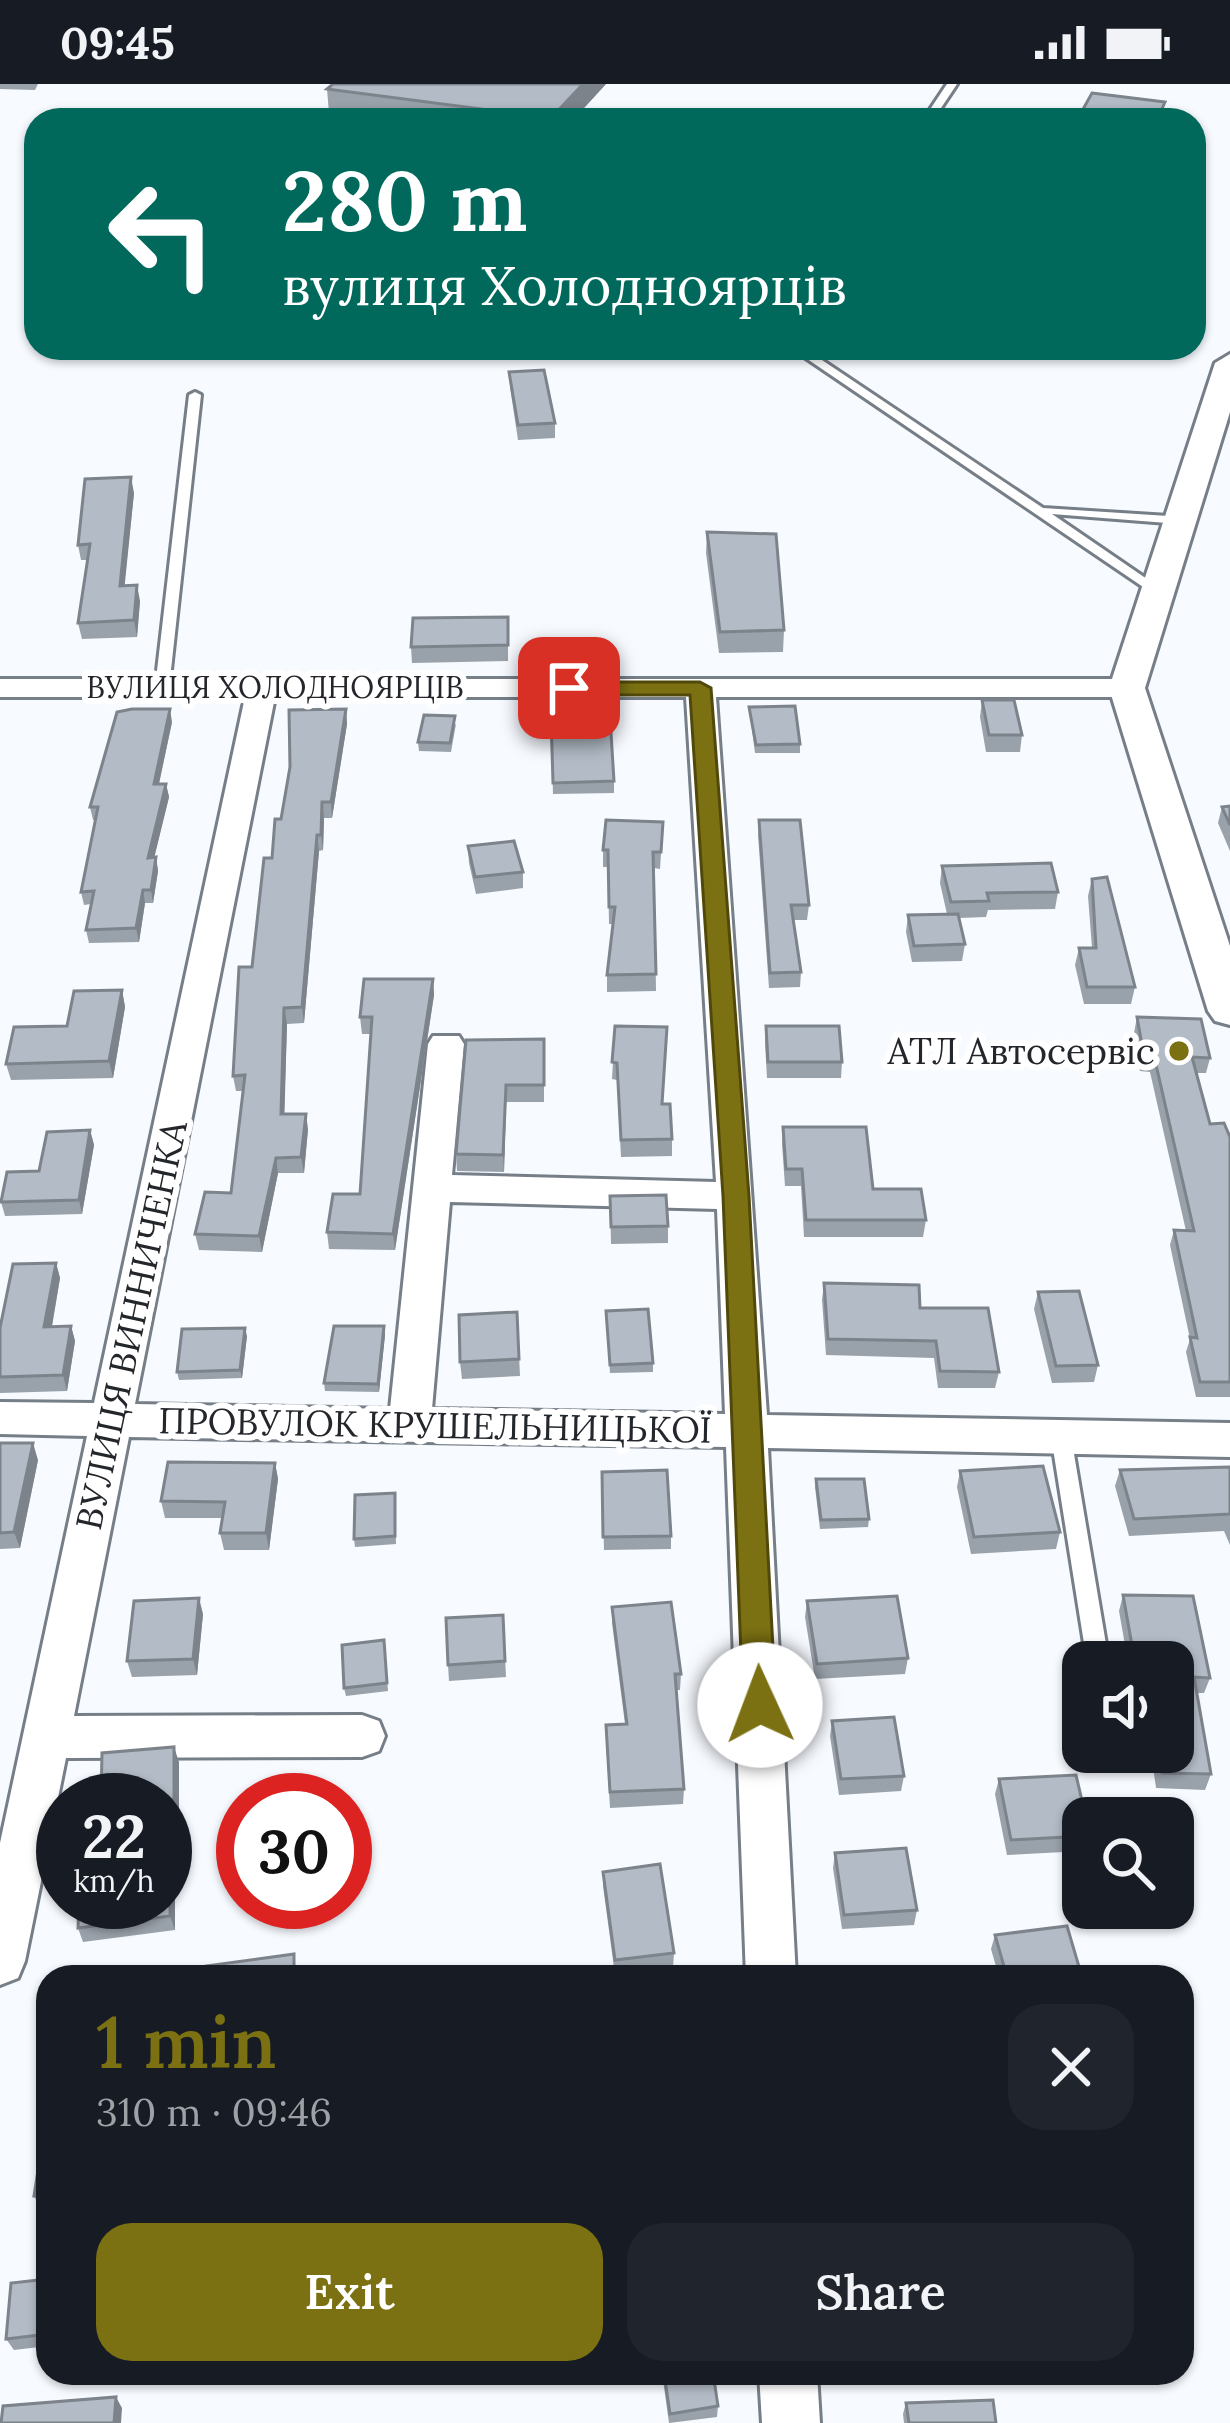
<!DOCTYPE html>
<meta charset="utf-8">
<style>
body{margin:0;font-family:Lora,serif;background:#20242c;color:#f1f3f6;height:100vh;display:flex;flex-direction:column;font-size:45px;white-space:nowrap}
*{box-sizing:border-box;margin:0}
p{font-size:39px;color:#9ea1a6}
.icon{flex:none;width:66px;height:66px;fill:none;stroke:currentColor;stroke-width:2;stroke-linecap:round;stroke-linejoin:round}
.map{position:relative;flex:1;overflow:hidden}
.panel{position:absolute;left:36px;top:1881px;width:1158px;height:420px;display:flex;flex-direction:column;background:#171b24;border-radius:36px;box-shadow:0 3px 9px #0004}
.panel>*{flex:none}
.guide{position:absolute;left:24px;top:24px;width:1182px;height:252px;border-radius:36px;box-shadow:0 3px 9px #0004;background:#00695c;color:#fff;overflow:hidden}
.tools{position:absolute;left:1062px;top:1557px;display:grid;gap:24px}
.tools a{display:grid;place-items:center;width:132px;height:132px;border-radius:24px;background:#171b24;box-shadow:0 3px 9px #0004;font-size:60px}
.speed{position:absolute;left:36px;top:1689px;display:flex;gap:24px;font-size:60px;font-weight:700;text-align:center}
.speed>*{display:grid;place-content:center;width:156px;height:156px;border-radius:50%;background:#171b24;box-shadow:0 3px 9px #0004;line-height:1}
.speed small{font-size:30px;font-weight:400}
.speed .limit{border:18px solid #d22;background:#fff;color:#111}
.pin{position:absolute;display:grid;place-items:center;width:102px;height:102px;color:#fff;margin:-51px;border-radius:24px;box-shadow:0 6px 18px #0006}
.me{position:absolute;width:132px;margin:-66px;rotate:358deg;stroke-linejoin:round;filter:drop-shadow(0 0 9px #0008)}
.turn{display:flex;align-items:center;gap:42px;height:252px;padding:0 60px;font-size:54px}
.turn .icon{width:156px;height:156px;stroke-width:2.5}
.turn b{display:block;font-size:84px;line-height:102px}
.round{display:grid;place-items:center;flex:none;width:126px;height:126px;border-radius:36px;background:#20242c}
.head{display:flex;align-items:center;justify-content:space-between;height:204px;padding:0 60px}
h1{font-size:72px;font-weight:600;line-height:90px;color:#7c7112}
.primary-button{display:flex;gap:24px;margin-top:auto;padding:24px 60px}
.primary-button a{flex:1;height:138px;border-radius:36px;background:#7c7112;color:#fff;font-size:48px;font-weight:600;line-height:138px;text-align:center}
.primary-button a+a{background:#20242c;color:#f1f3f6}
.status{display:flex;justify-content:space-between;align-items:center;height:84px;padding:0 60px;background:#171b24;direction:ltr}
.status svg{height:33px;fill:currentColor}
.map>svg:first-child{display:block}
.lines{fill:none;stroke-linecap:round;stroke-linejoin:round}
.service-casing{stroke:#767e88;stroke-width:6}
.minor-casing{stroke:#767e88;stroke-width:6}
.tertiary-casing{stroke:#767e88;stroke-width:6}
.service{fill:#fff;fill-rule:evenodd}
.minor{fill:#fff;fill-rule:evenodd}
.tertiary{fill:#fff;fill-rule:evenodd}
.wall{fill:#99a1aa}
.shaded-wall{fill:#7d838b}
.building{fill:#b2bbc6;stroke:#7d838b;stroke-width:3}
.route{fill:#7c7112;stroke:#51490c;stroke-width:3}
.poi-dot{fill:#7c7112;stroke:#fff;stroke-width:4.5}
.labels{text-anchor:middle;stroke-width:12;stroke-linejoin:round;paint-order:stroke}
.far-street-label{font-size:30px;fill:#23262a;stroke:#fff}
.poi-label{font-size:36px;fill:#23262a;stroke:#fff;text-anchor:end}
.street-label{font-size:36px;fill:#23262a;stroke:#fff}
</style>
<div class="status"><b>09:45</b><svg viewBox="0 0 49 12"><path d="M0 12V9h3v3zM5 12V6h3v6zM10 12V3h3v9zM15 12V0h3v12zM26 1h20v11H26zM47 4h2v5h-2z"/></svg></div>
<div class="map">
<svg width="1230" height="2339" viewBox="0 0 1230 2339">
<rect width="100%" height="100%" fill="#f7faff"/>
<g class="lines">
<!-- service casing -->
<g class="service-casing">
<path id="service" d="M947,0H957L933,36H923Z
M791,264H804L1043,424L1184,433L1186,436L1180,440L1052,430L1163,506L1152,509Z
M195,308L201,311L169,604L162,608L155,604L189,311Z
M1061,1344L1068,1347L1071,1352L1109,1578H1087L1051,1352L1054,1347Z
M1102,1668H1124L1122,1681L1114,1684L1106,1681Z"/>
</g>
<!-- minor casing -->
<g class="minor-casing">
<path id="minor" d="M0,595H1127L1142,604L1127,613H716L767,1331L1230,1339V1373L768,1364L796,1893H746L726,1363L129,1353L74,1632L362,1631L379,1637L385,1652L379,1667L362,1673L66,1674L25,1877L18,1894L0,1901V1759L87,1352L0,1350V1318L94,1319L245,613H0ZM275,613H686L716,1098L452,1091L464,960L459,952H433L428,960L390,1325L135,1320ZM450,1118L717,1125L725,1330L432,1325Z
M759,2289H817L820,2339H762Z"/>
</g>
<!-- tertiary casing -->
<g class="tertiary-casing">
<path id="tertiary" d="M1230,270V328L1145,604L1230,862V941L1215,937L1208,927L1109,604L1215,279Z"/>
</g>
<!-- service -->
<use href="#service" class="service"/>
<!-- minor -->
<use href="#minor" class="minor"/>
<!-- tertiary -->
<use href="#tertiary" class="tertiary"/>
</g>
<!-- wall -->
<path class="wall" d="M0,0H38L35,6L0,5Z
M333,0H606L573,36H381L329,29L327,5Z
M509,288L555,339V354L518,356L510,303Z
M134,409L124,502L140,517L137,553L82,555L78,539L87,476H81L78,461Z
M707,448L784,546L783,568L719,569L706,469Z
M508,533V577L412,579L411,563Z
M982,616L1022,651L1020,668H986L980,633Z
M749,623L800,660V669H755Z
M346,625L347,640L332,734H324L323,766L319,767L304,939L287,940L284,1030L308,1045L304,1089H278L262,1168L199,1166L195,1150L231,1109L243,1007H236L233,992L272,774L281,735Z
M551,632L614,697V709L553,710Z
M172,638L159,700H166L169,713L154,773H156L158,787L153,819H145L139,858L89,859L86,846L91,820L84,821L81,808L95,736H93L90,723Z
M456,640L451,668L419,667L418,658Z
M1230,722V767L1218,739L1222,723Z
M759,736L809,821L807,836H794L801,888L800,903L769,904L758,751Z
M663,738L660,785L654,784L656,907L607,908V891L613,840H609L608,783H603V766Z
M468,762L523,788V804L476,810L469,779Z
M942,782L1058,808L1055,825L988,826L986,833L959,834L965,860L962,877L912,878L906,848L908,831L947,830L940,799Z
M1092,795L1135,903L1131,920H1084L1075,881L1079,864H1092L1088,812Z
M433,895L434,911L395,1166L329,1165L327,1148L360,1110L371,950H362L360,933Z
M122,906L125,923L113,994L11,996L6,980Z
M1137,933L1210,974L1206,989H1196L1210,1040L1230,1053V1313H1196L1186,1268L1190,1255L1170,1161L1174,1146L1186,1147L1150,988L1140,987L1134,949Z
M615,942L662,1020L672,1055V1072L621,1073L617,996L612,995Z
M766,942L842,978L841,994H767L765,959Z
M544,955V1018H506L504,1088L457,1087L456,1070L466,956Z
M783,1043L873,1105L926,1136L923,1153H804L801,1102H785L782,1060Z
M90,1046L94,1061L82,1130L5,1132L1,1118Z
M610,1112L668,1142V1159L611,1160Z
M56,1179L60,1194L52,1243L71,1242L75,1257L67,1307L0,1309V1244Z
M824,1199L999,1288L995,1304H938L934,1274L826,1271L822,1216Z
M1038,1208L1098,1281L1094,1298L1052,1299L1034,1225Z
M606,1227L653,1279V1288L610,1289Z
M517,1228L520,1292L462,1295L460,1278Z
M384,1242L385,1251L379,1308L325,1307L324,1299Z
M247,1252L242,1294L179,1296L177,1288Z
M0,1359L38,1376L20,1464L0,1465Z
M275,1379L278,1395L269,1466H224L220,1449L223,1434H165L161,1417Z
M1230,1383V1461L1224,1447L1129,1452L1115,1402L1120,1386Z
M960,1387L1060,1448L1056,1465L971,1470L957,1403Z
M602,1388L671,1452V1465L604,1466Z
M816,1395L869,1435L868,1443L820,1445L815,1403Z
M395,1409L396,1460L355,1463L354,1455Z
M1123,1511L1210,1594L1204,1609H1197L1211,1690L1205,1706L1156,1704L1151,1668H1173V1578H1128L1119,1527Z
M807,1517L908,1574L905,1590L815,1595L805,1533Z
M612,1523L681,1590L680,1606H676L684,1705L683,1720L610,1724L606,1657L625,1640L612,1539Z
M203,1530L197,1591L132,1593L127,1577Z
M503,1531L506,1593L449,1597L448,1581Z
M384,1556L388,1607L346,1612L344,1604Z
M832,1637L904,1692L901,1707L839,1711L830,1652Z
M179,1678V1730L165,1732V1716Z
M999,1695L1083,1734V1767L1007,1771L995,1710Z
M835,1769L917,1826L914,1841L842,1845L833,1784Z
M603,1788L674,1869L673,1883L615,1891L603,1802Z
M175,1805V1846L83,1858L78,1844Z
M995,1851L1082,1893H999L991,1865Z
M48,2054V2125H41L34,2112Z
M48,2195V2262L14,2266L6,2255Z
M662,2289H713L718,2322L717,2333L669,2339Z
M906,2319L996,2339H904L903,2330Z"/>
<!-- shaded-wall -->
<path class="shaded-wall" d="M583,0H606L573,36H551Z
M131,393L134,409L123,518L120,502Z
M137,501L140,517L137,553L134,536Z
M170,625L172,638L156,713L154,700Z
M346,625L347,640L332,734L331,718Z
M166,700L169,713L151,787L148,774Z
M322,718L324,734L323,766L321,751Z
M317,751L319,767L304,939L302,923Z
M156,773L158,787L153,819L151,806Z
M143,806L145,819L139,858L136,844Z
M433,895L434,911L395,1166L393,1150Z
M122,906L125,923L113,994L109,977Z
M284,924L287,940L284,1046L281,1030Z
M506,1001V1018L504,1088L503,1071Z
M306,1030L308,1045L304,1089L301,1073Z
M90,1046L94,1061L82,1130L79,1116Z
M276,1074L278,1089L262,1168L259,1152Z
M56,1179L60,1194L49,1258L44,1243Z
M71,1242L75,1257L67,1307L63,1291Z
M384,1242L385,1251L379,1308L378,1300Z
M245,1244L247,1252L242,1294L240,1286Z
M33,1359L38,1376L20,1464L14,1448Z
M275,1379L278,1395L269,1466L266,1449Z
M199,1514L203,1530L197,1591L193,1575Z
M174,1663L179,1678V1730L174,1715Z
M170,1790L175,1805V1846L170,1832Z
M116,2313L122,2324L121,2339H114Z"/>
<!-- building -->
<path class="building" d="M333,0H583L551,34L327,5Z
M1092,9L1165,18L1157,36H1077Z
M544,286L555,339L518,341L509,288Z
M131,393L120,502L137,501L134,536L78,539L90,460L78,461L85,395Z
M707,448L776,450L784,546L720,548Z
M508,533V561L411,563L413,534Z
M982,616H1014L1022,651H989Z
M795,622L800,660L756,661L749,623Z
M132,625H170L154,700H166L148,774L156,773L151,806H143L136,844L86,846L94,807L81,808L98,723H90L117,628Z
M346,625L331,718H322L321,751H317L302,923L284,924L281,1030H306L301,1073L276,1074L259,1152L195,1150L205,1108L231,1109L245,991L233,992L239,883H252L264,774H272L275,735H281L290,683L289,626Z
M424,631L455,632L450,659L418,658Z
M551,632L610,633L614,697L553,699Z
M1230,722V741L1222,723Z
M606,736L663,738L661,768H653L656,890L607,891L615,823H609L608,766H603Z
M759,736H800L809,821H791L801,888L770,889Z
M514,757L523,788L475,793L468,762Z
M1051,779L1058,808L987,809L989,817L951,818L942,782Z
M1107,793L1135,903H1087L1079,864H1096L1092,795Z
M958,830L965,860L914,862L908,831Z
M364,895H433L393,1150L327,1148L333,1110H360L372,933H360Z
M122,906L109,977L6,980L14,943L67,942L74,907Z
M1137,933L1201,935L1210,974L1192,973L1210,1040L1224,1039L1230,1053V1298H1200L1190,1253L1197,1254L1174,1146L1194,1147L1154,972H1144Z
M615,942L667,943L662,1020H670L672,1055L621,1056L617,979L612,978Z
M766,942H839L842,978H768Z
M544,955V1001H506L503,1071L456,1070L466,956Z
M783,1043H866L873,1105H921L926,1136H806L802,1085H786Z
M90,1046L79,1116L1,1118L7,1088L39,1087L47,1048Z
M666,1111L668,1142L611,1143L610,1112Z
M56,1179L44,1243L71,1242L63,1291L0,1293V1244L13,1180Z
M824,1199L919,1201L920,1224H988L999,1288L940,1287L936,1257L828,1255Z
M1079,1207L1098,1281L1056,1282L1038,1208Z
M648,1225L653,1279L610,1281L606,1227Z
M517,1228L519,1275L460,1278L459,1231Z
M334,1242H384L378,1300L324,1299Z
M245,1244L240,1286L177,1288L182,1245Z
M0,1359H33L14,1448L0,1449Z
M168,1378L275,1379L266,1449H220L225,1418L161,1417Z
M1043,1382L1060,1448L974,1453L960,1387Z
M1230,1383V1430L1134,1435L1120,1386Z
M667,1386L671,1452L603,1453L602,1388Z
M816,1395H864L869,1435L821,1436Z
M395,1409V1452L354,1455L355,1411Z
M1123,1511L1193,1512L1210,1594L1194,1593L1211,1690L1162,1689L1158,1668H1173V1578H1135Z
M897,1512L908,1574L817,1580L807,1517Z
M199,1514L193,1575L127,1577L134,1517Z
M671,1518L681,1590H675L684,1705L610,1708L606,1641L627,1640L612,1523Z
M503,1531L505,1577L448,1581L446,1534Z
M384,1556L387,1599L344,1604L342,1561Z
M894,1633L904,1692L841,1695L832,1637Z
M174,1663V1715L101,1716L102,1669Z
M1076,1691L1086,1734H1083V1752L1011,1756L999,1695Z
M906,1764L917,1826L844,1831L835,1769Z
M660,1780L674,1869L615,1876L603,1788Z
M170,1790V1832L78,1844L79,1818H165V1791Z
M1067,1842L1082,1893H1007L995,1851Z
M294,1870V1893H206V1882Z
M43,2054H48V2112H34Z
M48,2195V2250L6,2255L11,2199Z
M664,2289H713L718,2322L670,2330Z
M116,2313L114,2339H1L3,2322Z
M993,2316L996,2339H909L906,2319Z"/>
<!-- route -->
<path class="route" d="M700,598L711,604L749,1112L776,1621L771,1631H748L743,1621L723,1112L690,611H569L558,604L569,598Z"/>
<!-- markers -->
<circle class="poi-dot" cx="1179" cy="967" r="12"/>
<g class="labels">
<!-- far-street labels -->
<g class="far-street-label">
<text x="275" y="614">ВУЛИЦЯ ХОЛОДНОЯРЦІВ</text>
</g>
<!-- poi labels -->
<g class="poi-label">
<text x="1155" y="980">АТЛ Автосервіс</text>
</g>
<!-- street labels -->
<g class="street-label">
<text transform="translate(131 1241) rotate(-78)" y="13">ВУЛИЦЯ ВИННИЧЕНКА</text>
<text transform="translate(435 1341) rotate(1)" y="13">ПРОВУЛОК КРУШЕЛЬНИЦЬКОЇ</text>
</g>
</g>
</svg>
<div class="tools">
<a><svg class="icon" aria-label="sound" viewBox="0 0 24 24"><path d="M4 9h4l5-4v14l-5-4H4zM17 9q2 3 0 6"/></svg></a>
<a><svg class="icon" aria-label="search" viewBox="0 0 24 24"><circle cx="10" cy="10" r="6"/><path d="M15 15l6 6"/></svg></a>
</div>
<div class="speed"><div>22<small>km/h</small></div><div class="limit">30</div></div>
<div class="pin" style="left:569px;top:604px;background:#d93025"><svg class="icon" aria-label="arrive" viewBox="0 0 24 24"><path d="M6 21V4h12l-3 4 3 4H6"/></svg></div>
<svg class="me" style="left:760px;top:1621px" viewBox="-20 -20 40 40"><circle r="19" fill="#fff"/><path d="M0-13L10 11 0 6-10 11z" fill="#7c7112"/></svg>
<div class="guide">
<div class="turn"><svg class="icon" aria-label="left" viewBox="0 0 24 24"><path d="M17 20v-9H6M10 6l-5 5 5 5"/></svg><div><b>280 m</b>вулиця Холодноярців</div></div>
</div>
<section class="panel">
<div class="head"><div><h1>1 min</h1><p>310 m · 09:46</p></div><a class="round"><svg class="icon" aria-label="close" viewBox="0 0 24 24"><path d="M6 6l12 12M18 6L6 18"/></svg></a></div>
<div class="primary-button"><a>Exit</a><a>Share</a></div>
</section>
</div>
